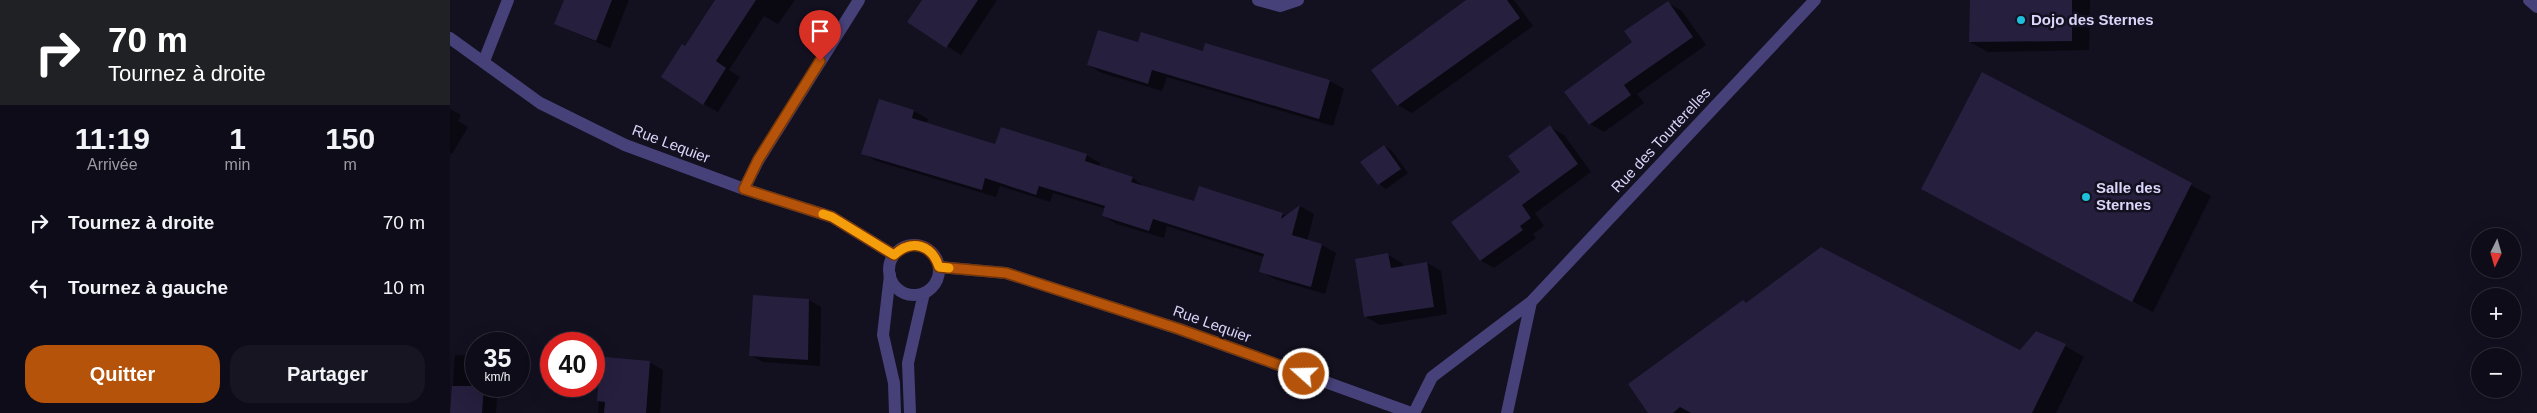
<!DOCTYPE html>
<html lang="fr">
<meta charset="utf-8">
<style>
body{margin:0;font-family:Arial,sans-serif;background:#171521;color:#f1f3f6;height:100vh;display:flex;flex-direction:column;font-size:19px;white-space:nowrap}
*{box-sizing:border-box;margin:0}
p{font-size:16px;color:#9b9ba2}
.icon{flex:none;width:28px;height:28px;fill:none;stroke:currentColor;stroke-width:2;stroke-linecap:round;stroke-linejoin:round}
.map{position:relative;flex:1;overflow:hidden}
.details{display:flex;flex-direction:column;background:#0e0c18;width:450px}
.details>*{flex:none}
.guide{background:#202124;color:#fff;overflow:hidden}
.needle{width:32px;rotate:185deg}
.controls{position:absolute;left:2021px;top:228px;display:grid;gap:10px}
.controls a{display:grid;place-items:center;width:50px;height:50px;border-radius:50%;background:#0e0c18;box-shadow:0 5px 20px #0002,0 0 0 1px #2e2c37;font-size:25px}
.speed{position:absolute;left:15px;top:332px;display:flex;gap:10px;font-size:25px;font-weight:700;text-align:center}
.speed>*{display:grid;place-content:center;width:65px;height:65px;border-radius:50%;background:#0e0c18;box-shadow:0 5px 20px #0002,0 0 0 1px #2e2c37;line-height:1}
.speed small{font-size:12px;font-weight:400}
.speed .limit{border:8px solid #d22;background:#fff;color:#111}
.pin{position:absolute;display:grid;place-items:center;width:42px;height:42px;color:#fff;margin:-51px -21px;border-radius:50% 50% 50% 0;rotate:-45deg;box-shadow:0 0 5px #0007}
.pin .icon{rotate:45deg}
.me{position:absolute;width:55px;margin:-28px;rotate:290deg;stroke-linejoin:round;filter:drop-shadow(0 0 4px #0008)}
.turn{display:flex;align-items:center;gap:18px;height:105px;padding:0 25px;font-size:22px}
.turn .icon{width:65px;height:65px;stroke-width:2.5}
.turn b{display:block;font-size:35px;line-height:42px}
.eta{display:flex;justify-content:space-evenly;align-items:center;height:85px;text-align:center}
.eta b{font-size:30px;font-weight:800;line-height:35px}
.cta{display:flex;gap:10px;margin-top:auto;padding:10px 25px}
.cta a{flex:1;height:58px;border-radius:20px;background:#b45309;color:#fff;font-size:20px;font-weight:800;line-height:58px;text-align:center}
.cta a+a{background:#171521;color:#f1f3f6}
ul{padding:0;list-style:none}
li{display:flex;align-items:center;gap:15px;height:65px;padding:0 25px}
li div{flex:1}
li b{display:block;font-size:19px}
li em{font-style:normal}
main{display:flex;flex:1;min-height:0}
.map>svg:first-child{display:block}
.shadow{fill:#0007}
.building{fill:#261f3e}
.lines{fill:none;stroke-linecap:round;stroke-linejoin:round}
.minor{stroke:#464178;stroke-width:12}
.tertiary{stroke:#464178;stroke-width:12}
.route-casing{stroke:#753606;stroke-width:12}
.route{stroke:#b45309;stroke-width:9}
.slow{stroke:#f59e0b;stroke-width:9}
.poi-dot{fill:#1fbfdb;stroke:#131020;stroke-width:2}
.labels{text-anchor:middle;stroke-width:5;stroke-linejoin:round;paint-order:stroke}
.poi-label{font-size:15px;font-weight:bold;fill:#dad5f9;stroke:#131020;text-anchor:start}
.street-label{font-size:15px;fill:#dad5f9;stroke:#131020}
</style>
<main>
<section class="details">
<div class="guide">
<div class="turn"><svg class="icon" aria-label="right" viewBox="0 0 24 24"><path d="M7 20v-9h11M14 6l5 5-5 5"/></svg><div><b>70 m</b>Tournez à droite</div></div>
</div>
<div class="eta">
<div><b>11:19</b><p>Arrivée</p></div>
<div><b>1</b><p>min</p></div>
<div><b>150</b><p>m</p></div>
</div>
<ul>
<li><svg class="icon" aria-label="right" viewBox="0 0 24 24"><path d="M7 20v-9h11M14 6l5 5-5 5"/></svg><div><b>Tournez à droite</b></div><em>70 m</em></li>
<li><svg class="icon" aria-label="left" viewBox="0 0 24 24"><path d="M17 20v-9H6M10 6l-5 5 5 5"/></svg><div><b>Tournez à gauche</b></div><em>10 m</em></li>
</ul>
<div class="cta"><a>Quitter</a><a>Partager</a></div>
</section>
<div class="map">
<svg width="2087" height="413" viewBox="0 0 2087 413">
<rect width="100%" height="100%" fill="#131020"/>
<!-- shadow -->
<path class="shadow" d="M115,0H179L160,48L105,24Z
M274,0H345L328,24L314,16L279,70L290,77L268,112L254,104L235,48Z
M474,0H547L511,55L459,21Z
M1018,0H1064L1083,26L962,113L948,105Z
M1521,0H1640L1639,50L1538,52L1520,42Z
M1218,3L1232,11L1256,45L1187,94L1194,103L1154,132L1140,124L1116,92L1183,42Z
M689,44L754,53L756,45L880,81L894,89L883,126L717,77L712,91L652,73L638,65Z
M1533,73L1761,196L1703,312L1492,200Z
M429,100L464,111L478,119L476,124L546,145L636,155L650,163L649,167L683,178L696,188L744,202L832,214L836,216L850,206L864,214L857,241L872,245L886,253L875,294L824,279L810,271L814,257L717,226L714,238L667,224L653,216L656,209L603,193L600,202L550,186L546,197L426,161L413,153Z
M0,109L11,115L8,121L18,127L2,154L0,153Z
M1100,127L1114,135L1141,172L1085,213L1094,226L1083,234L1086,238L1044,268L1030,260L1071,172Z
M934,146L942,151L958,173L936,189L929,184Z
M938,255L952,263L953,267L977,263L991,271L997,314L930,325L916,317Z
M359,300L371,307L370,366L313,362L300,355Z
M1297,304L1571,352L1615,346L1634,357L1606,413H1200Z
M5,355L26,356V386H48L46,413H1Z
M199,362L213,370L210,413H148L151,363Z"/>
<!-- building -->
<path class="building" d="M114,0H162L146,41L104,24Z
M265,0H306L266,61L276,68L253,105L211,77L232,44L235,46Z
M472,0H528L496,48L457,22Z
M1016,0H1057L1070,18L947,106L921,70Z
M1520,0H1622V41L1519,42Z
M1218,1L1243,37L1174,85L1181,95L1139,125L1114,92L1182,42L1174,31Z
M648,30L688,42L691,32L753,51L755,43L880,80L869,119L702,70L698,84L637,65Z
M1532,72L1742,183L1682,302L1471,189Z
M429,99L464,110L462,118L545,144L551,127L637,154L635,161L683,177L681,182L744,201L749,186L833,213L831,219L850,205L842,235L872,244L861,287L809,272L814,254L703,219L699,231L652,216L655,206L589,186L586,195L535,178L532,190L411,154Z
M1100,125L1128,164L1072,205L1081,218L1070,226L1073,230L1030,261L1001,222L1070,172L1058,156Z
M934,145L951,169L928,185L910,162Z
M1371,247L1570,350L1586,331L1616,344L1582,413H1241L1230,407L1223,413H1198L1178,384L1293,300L1296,303Z
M938,253L941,268L977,262L984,307L914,317L905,259Z
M303,295L359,299L358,360L299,356Z
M155,357L200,361L196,413H154L155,402L147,401L150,362H155Z
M2,386H34L32,413H0Z"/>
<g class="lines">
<!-- minor -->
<path class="minor" d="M808,0L830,6L848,0
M2079,0L2087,7
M34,61L58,0
M294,189L308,161L409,0
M440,275L433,335L444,383L445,413
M1081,302L1365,0
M460,413L458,363L474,293
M964,413L982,377L1081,302L1057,413"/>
<!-- tertiary -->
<path class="tertiary" d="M0,38L90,103L175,145L294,189L382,217L444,255
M439 270a25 25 0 1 1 50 0a25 25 0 1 1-50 0Z
M489,267L556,273L729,329L961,413"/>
</g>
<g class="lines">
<!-- route casing -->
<g class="route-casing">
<path id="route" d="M370,61L308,160L294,189L382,217L444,255C462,238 482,245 489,267L556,273L729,329L854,374"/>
</g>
<!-- route -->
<use href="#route" class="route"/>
<!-- slow -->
<path class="slow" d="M373,214L382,217L444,255C462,238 482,245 489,267L499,268"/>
</g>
<!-- markers -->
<g class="poi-dot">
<circle cx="1571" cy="20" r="5"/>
<circle cx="1636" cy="197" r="5"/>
</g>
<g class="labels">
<!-- poi labels -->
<g class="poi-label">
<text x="1581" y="25">Dojo des Sternes</text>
<text x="1646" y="193">Salle des<tspan x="1646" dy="17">Sternes</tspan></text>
</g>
<!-- street labels -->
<g class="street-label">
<text transform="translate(1211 140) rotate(-47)" y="5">Rue des Tourterelles</text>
<text transform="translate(221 144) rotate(21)" y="5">Rue Lequier</text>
<text transform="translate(762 324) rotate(20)" y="5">Rue Lequier</text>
</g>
</g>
</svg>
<div class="controls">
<a><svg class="needle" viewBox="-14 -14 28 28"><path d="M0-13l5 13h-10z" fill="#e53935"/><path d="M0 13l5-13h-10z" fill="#9b9ba2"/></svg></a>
<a>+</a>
<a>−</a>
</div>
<div class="speed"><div>35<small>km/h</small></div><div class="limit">40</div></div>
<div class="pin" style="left:370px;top:61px;background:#d93025"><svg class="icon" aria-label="arrive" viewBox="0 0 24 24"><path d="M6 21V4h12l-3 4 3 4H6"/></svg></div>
<svg class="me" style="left:854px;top:374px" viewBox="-20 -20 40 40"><circle r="17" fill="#b45309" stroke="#fff" stroke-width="3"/><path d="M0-11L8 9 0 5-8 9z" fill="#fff"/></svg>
</div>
</main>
